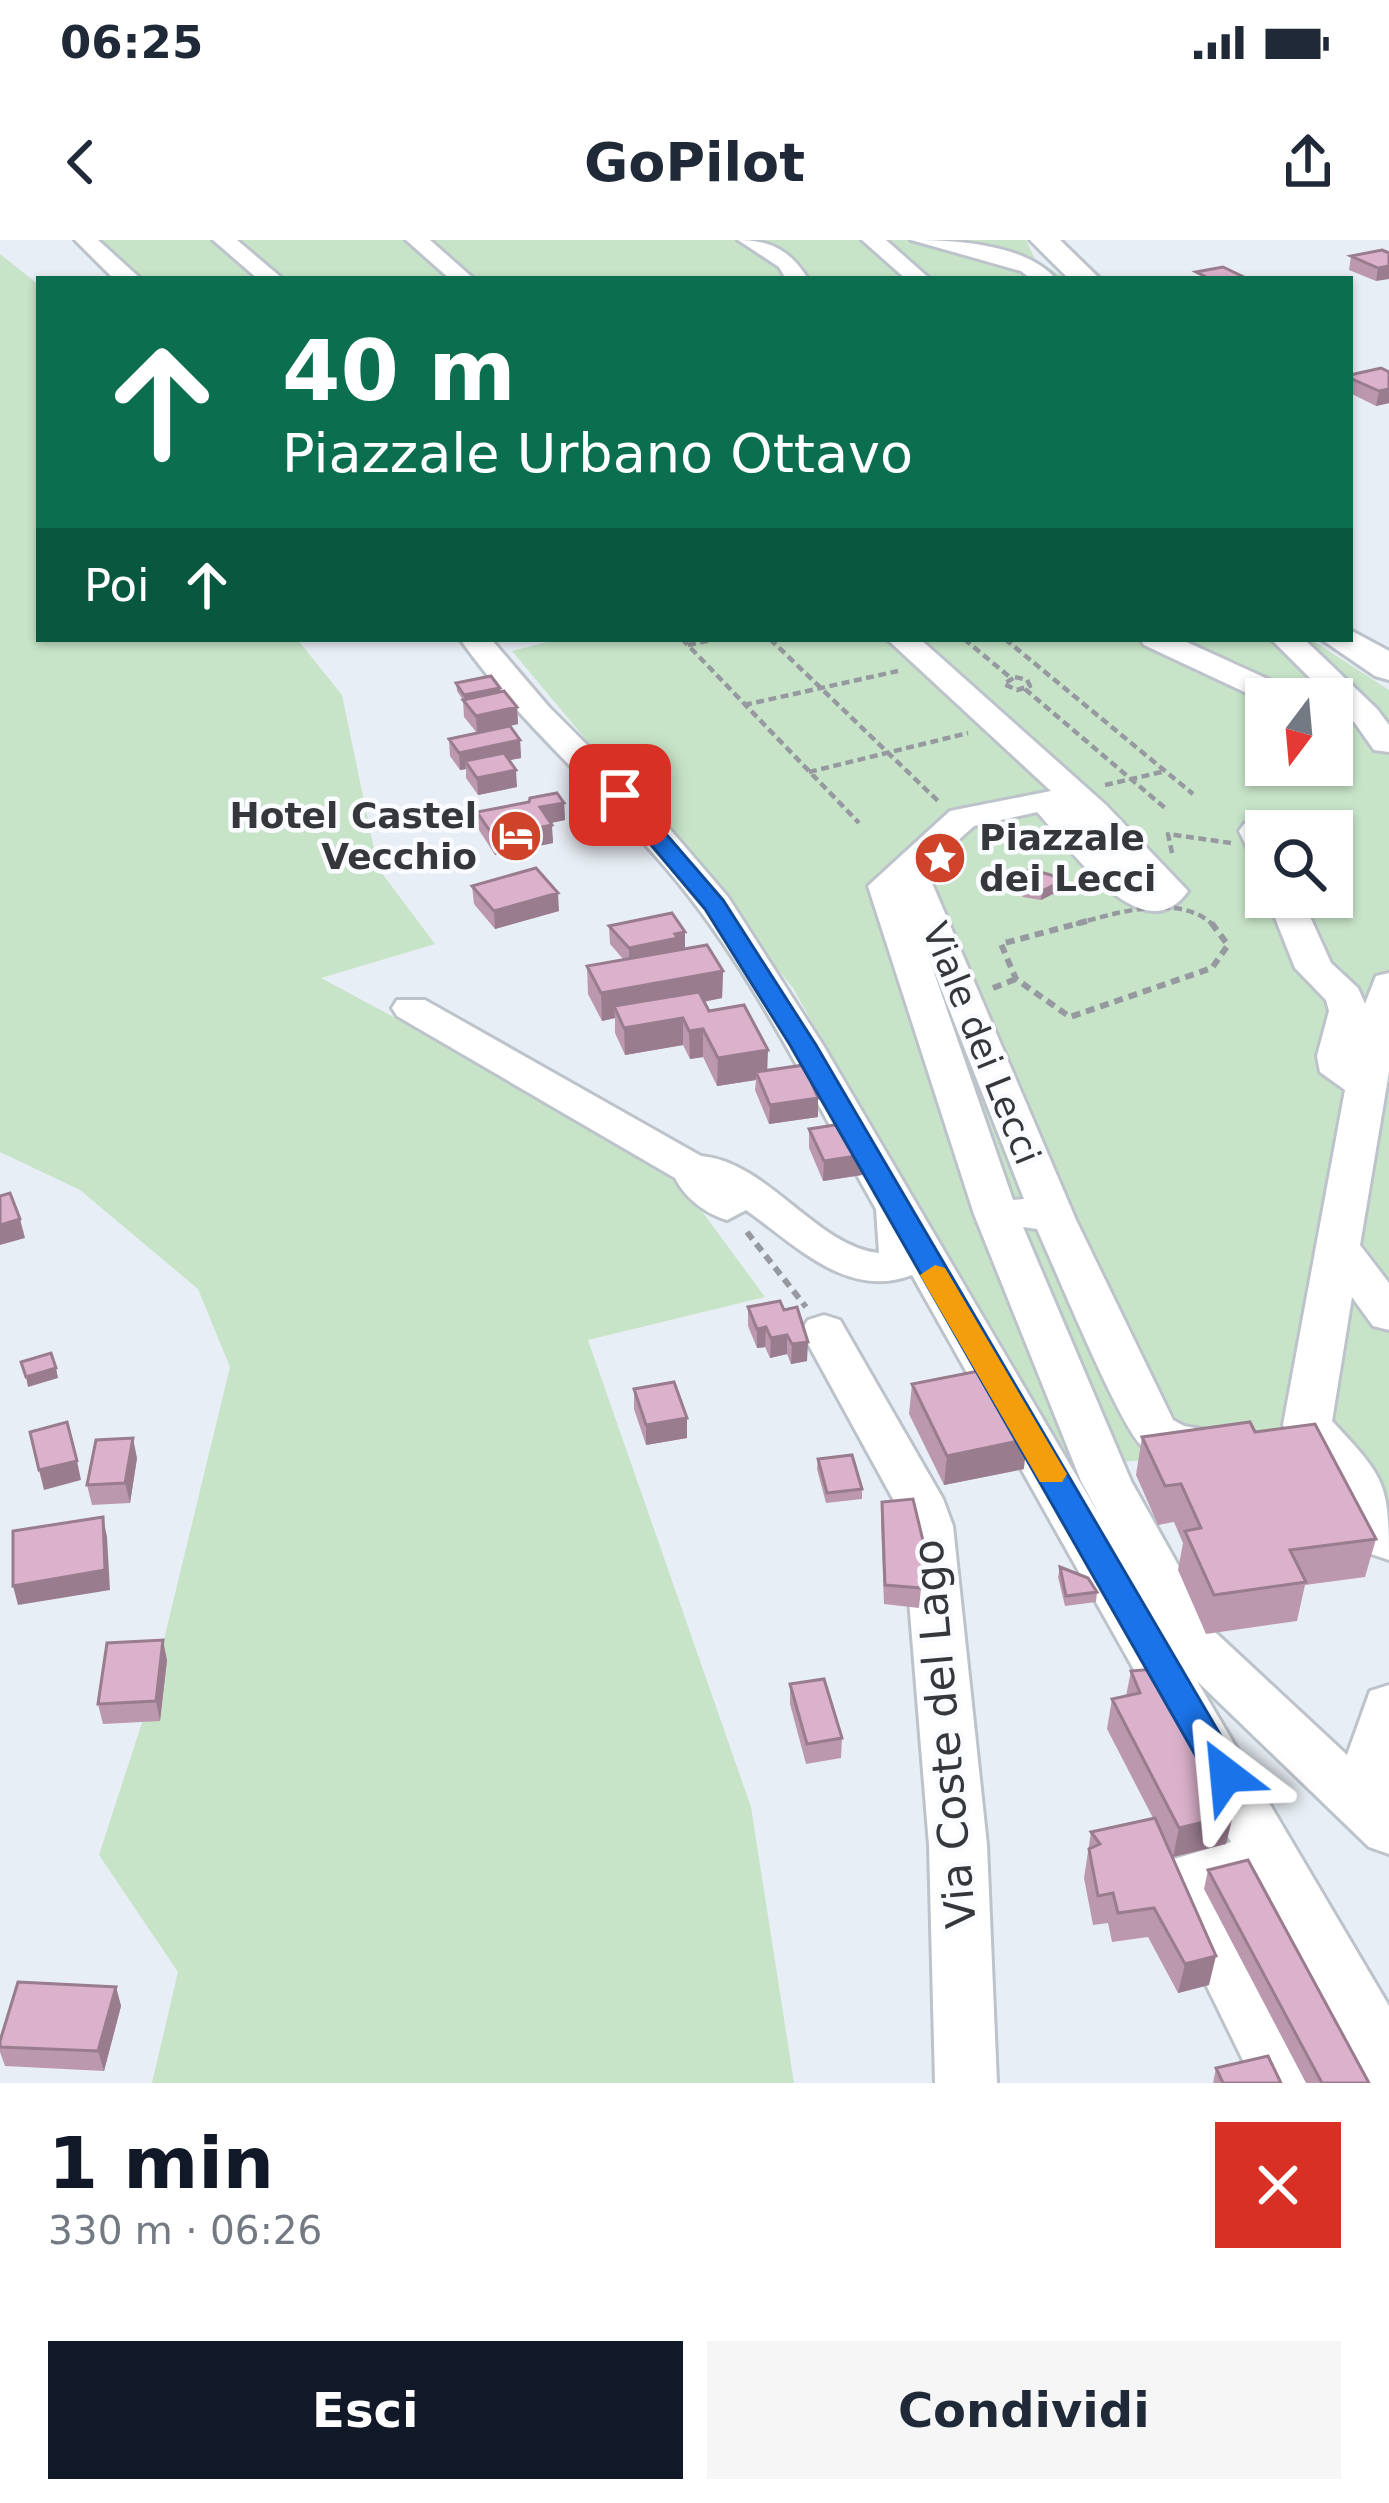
<!DOCTYPE html>
<html lang="it">
<meta charset="utf-8">
<style>
body{margin:0;font-family:"DejaVu Sans",sans-serif;background:#f6f6f7;color:#1f2937;height:100vh;display:flex;flex-direction:column;font-size:45px;white-space:nowrap}
*{box-sizing:border-box;margin:0}
p{font-size:39px;color:#747a83}
.icon{flex:none;width:66px;height:66px;fill:none;stroke:currentColor;stroke-width:2;stroke-linecap:round;stroke-linejoin:round}
.map{position:relative;height:1843px;overflow:hidden}
.side{display:flex;flex-direction:column;background:#fff;flex:1}
.side>*{flex:none}
.guide{position:absolute;left:36px;top:36px;width:1317px;height:366px;border-radius:0px;box-shadow:0 3px 9px #0004;background:#0b6e4f;color:#fff;overflow:hidden}
.needle{width:78px;rotate:196deg}
.controls{position:absolute;left:1245px;top:438px;display:grid;gap:24px}
.controls a{display:grid;place-items:center;width:108px;height:108px;border-radius:0px;background:#fff;box-shadow:0 3px 9px #0004;font-size:60px}
.pin{position:absolute;display:grid;place-items:center;width:102px;height:102px;color:#fff;margin:-51px;border-radius:24px;box-shadow:0 6px 18px #0006}
.me{position:absolute;width:132px;margin:-66px;rotate:331deg;stroke-linejoin:round;filter:drop-shadow(0 0 9px #0008)}
.turn{display:flex;align-items:center;gap:42px;height:252px;padding:0 48px;font-size:54px}
.turn .icon{width:156px;height:156px;stroke-width:2.5}
.turn b{display:block;font-size:84px;line-height:102px}
.then{display:flex;align-items:center;height:114px;padding:0 48px;background:#0003;gap:24px;font-size:45px}
.round{display:grid;place-items:center;flex:none;width:126px;height:126px;border-radius:0px;background:#f6f6f7}
.head{display:flex;align-items:center;justify-content:space-between;height:204px;padding:0 48px}
h1{font-size:72px;font-weight:700;line-height:90px;color:#111827}
.primary-button{display:flex;gap:24px;margin-top:auto;padding:24px 48px}
.primary-button a{flex:1;height:138px;border-radius:0px;background:#111827;color:#fff;font-size:48px;font-weight:700;line-height:138px;text-align:center}
.primary-button a+a{background:#f6f6f7;color:#1f2937}
.status{display:flex;justify-content:space-between;align-items:center;height:84px;padding:0 60px;background:#fff;direction:ltr}
.status svg{height:33px;fill:currentColor}
header{display:flex;justify-content:space-between;align-items:center;height:156px;padding:0 48px;background:#fff;font-size:54px;font-weight:700}
.map>svg:first-child{display:block}
.green{fill:#c7e4c8;fill-rule:evenodd}
.lines{fill:none;stroke-linecap:round;stroke-linejoin:round}
.minor-casing{stroke:#bdc3ca;stroke-width:6}
.major-casing{stroke:#bdc3ca;stroke-width:6}
.path-far1{stroke:#969aa0;stroke-width:4.5;stroke-dasharray:8 4.5;stroke-linecap:butt}
.path{stroke:#969aa0;stroke-width:6;stroke-dasharray:9 6;stroke-linecap:butt}
.minor{fill:#fff;fill-rule:evenodd}
.major{fill:#fff;fill-rule:evenodd}
.wall{fill:#bc98af}
.shaded-wall{fill:#997c8e}
.building{fill:#dbb1cb;stroke:#997c8e;stroke-width:3}
.route{fill:#1a73e8;stroke:#114b97;stroke-width:3}
.slow{fill:#f59e0b}
.labels{text-anchor:middle;stroke-width:9;stroke-linejoin:round;paint-order:stroke}
.poi-label{font-size:36px;font-weight:bold;fill:#35383b;stroke:#f9fbfe;text-anchor:end}
.street-label{font-size:36px;fill:#35383b;stroke:#f9fbfe}
.near-street-label{font-size:42px;fill:#35383b;stroke:#f9fbfe}
</style>
<div class="status"><b>06:25</b><svg viewBox="0 0 49 12"><path d="M0 12V9h3v3zM5 12V6h3v6zM10 12V3h3v9zM15 12V0h3v12zM26 1h20v11H26zM47 4h2v5h-2z"/></svg></div>
<header><svg class="icon" aria-label="back" viewBox="0 0 24 24"><path d="M15 5l-7 7 7 7"/></svg>GoPilot<svg class="icon" aria-label="share" viewBox="0 0 24 24"><path d="M12 15V3M7 8l5-5 5 5M5 13v7h14v-7"/></svg></header>
<div class="map">
<svg width="1389" height="1843" viewBox="0 0 1389 1843">
<rect width="100%" height="100%" fill="#e8eef5"/>
<!-- green -->
<path class="green" d="M101,0H1026L1035,19L1066,39H153L127,32Z
M0,14L39,45V399H297L342,455L378,628L435,704L321,738L667,924L765,1057L588,1100L751,1567L794,1843H152L178,1732L99,1615L149,1461L230,1127L198,1049L80,950L0,912Z
M559,399H1310L1389,450V1275L1349,1204L1058,1227L793,748L512,411ZM1266,459H1332V525H1266ZM1266,591H1332V657H1266Z"/>
<g class="lines">
<!-- minor casing -->
<g class="minor-casing">
<path id="minor" d="M75,0H98L141,39H114Z
M213,0H237L283,39H258Z
M406,0H430L474,39H450Z
M738,0C771,0 791,11 808,39H786L779,27Z
M862,0H886L930,39H906Z
M911,0C955,0 1026,4 1056,39H1031L1021,31Z
M460,399H491L549,467L662,580L728,657L823,805L1100,1276L1081,1241L974,974L868,646L950,571L1051,551L887,399H920L1106,565L1188,651C1143,716 1068,605 1037,572L974,586L926,629L1076,980L1173,1180L1184,1186L1230,1194L1237,1206L1230,1218C1203,1227 1165,1225 1142,1206C1120,1187 1054,1026 1037,989L1023,987L1131,1241L1216,1393L1347,1515L1370,1451L1389,1445V1614L1369,1607L1197,1441L1389,1766V1843H1366L1255,1644L1221,1654L1317,1843H1254L1155,1640L1164,1622L1231,1602L912,1035C847,1060 796,1005 746,970L727,980C706,974 685,958 675,938L397,776L392,768L397,760H425L701,916C768,922 817,1007 879,1013L876,969C819,869 767,760 698,668C626,571 529,497 460,399ZM929,718L1024,959L1013,960Z
M1140,399H1180L1296,452L1301,459L1266,462L1144,405Z
M1271,399H1304L1377,469L1389,485V512L1374,510L1355,483Z
M1256,581L1268,584L1273,591H1266V626L1254,622L1239,591L1244,584Z
M1266,655L1301,657L1331,723L1358,748L1365,764L1376,736L1389,733V832L1360,1005L1389,1043V1090L1373,1086L1352,1057L1332,1181C1385,1238 1389,1242 1389,1320L1371,1314L1332,1244L1283,1185L1345,850L1320,832L1317,816L1329,771L1326,760L1295,728Z
M824,1075L840,1080L943,1259L953,1286L987,1605L997,1843H935L929,1605L903,1286L893,1259L801,1091L808,1080Z"/>
</g>
<!-- major casing -->
<g class="major-casing">
<path id="major" d="M1030,0H1060L1100,39H1069Z
M1350,390L1389,411V440L1375,436L1321,399H1350Z"/>
</g>
<!-- path-far1 -->
<path class="path-far1" d="M682,399L859,583
M770,399L938,561
M964,399L1011,438
M1005,399L1193,554
M688,405L716,399
M1015,437L1027,440L1030,446L1017,450L1004,444Z
M1025,449L1165,568
M744,465L898,431
M809,532L968,493
M1105,545L1166,531
M1172,613L1168,594L1231,603
M397,616L428,626L472,619
M1076,684C1115,673 1179,653 1212,684"/>
<!-- path -->
<path class="path" d="M1087,681L1001,704L1016,739L1070,777L1212,728L1228,705L1210,681
M993,748L1016,739
M747,992L806,1067"/>
<!-- minor -->
<use href="#minor" class="minor"/>
<!-- major -->
<use href="#major" class="major"/>
</g>
<!-- wall -->
<path class="wall" d="M1389,13L1376,41L1349,30L1351,16Z
M1389,132V163L1376,166L1350,153V135Z
M456,443L500,452L517,467L518,484L477,493L464,477L463,460L457,451Z
M449,499L520,500L521,518L509,520L517,547L478,555L466,538V529L460,530L450,516Z
M564,563L565,580L551,583L553,603L495,615L479,590L477,572Z
M1015,639L1055,653L1041,660L1023,657L1014,648Z
M472,646L559,671L495,689L474,664Z
M609,686L685,692V709L723,731L722,758L704,762L709,771L767,830L818,858V877L769,884L755,850L756,840L717,846L703,817L690,819L683,805L625,815L615,793V778L602,781L588,754L587,726L624,720L610,704Z
M809,889L862,935L823,941L809,908Z
M780,1061L807,1121L791,1124L787,1114L770,1118L765,1107L757,1108L748,1086V1067Z
M912,1144L1024,1229L944,1245L909,1174Z
M634,1149L687,1178V1198L646,1205L634,1169Z
M1255,1192L1376,1299L1365,1337L1305,1345L1297,1381L1206,1394L1178,1330L1183,1303L1174,1282L1158,1285L1136,1235L1142,1197Z
M137,1218L130,1263L92,1265L87,1245Z
M818,1219L862,1249V1259L826,1263L817,1229Z
M882,1262L925,1309L919,1368L884,1364L881,1282Z
M1060,1327L1097,1352L1096,1362L1065,1366L1058,1337Z
M167,1420L160,1481L103,1484L98,1464Z
M1131,1431L1233,1575L1226,1604L1173,1617L1209,1745L1178,1753L1148,1697L1112,1702L1108,1683L1093,1685L1084,1638L1091,1592L1153,1578L1107,1489L1112,1459L1126,1456Z
M790,1444L842,1498L841,1518L806,1524L790,1464Z
M1208,1630L1369,1843H1306L1204,1649Z
M116,1747L121,1766L104,1831L5,1826L0,1812V1801Z
M1216,1828L1281,1843H1213Z"/>
<!-- shaded-wall -->
<path class="shaded-wall" d="M1389,26V39L1376,41L1378,28Z
M1389,149V163L1376,166L1379,151Z
M500,448L501,456L465,463L464,455Z
M517,467L518,484L477,493L476,476Z
M520,500L521,518L470,528L465,521L466,529L460,530L459,513Z
M516,530L517,547L478,555L477,538Z
M564,563L565,580L541,585L540,567Z
M552,585L553,603L495,615L494,597Z
M1056,644L1055,653L1041,660L1042,651Z
M558,653L559,671L495,689L494,671Z
M685,692V710L629,727V708Z
M723,731L722,758L620,777L614,766L615,778L602,781L601,753Z
M683,778V805L625,815L624,788Z
M703,789V817L690,819L689,791Z
M768,810L767,838L756,832V840L717,846L718,818Z
M818,858V877L769,884L770,865Z
M863,915L862,935L823,941L824,921Z
M20,979L25,998L0,1005V985Z
M766,1087L765,1107L757,1108V1089Z
M787,1095V1114L770,1118L771,1098Z
M808,1102L807,1121L791,1124L792,1104Z
M56,1128L58,1138L28,1147L26,1137Z
M687,1178V1198L646,1205V1185Z
M133,1198L137,1218L130,1263L125,1243Z
M1027,1199L1024,1229L944,1245L947,1216Z
M77,1221L81,1240L44,1250L39,1230Z
M103,1277L107,1297L110,1350L18,1365L13,1346Z
M163,1400L167,1420L160,1481L156,1461Z
M1233,1575L1226,1604L1173,1617L1179,1588Z
M1216,1716L1209,1745L1178,1753L1185,1724Z
M116,1747L121,1766L104,1831L98,1811Z"/>
<!-- building -->
<path class="building" d="M1382,10L1389,13V26L1378,28L1351,16Z
M1223,27L1244,37L1210,39L1196,32Z
M1381,128L1389,132V149L1379,151L1350,138V135Z
M491,436L500,448L464,455L456,443Z
M504,451L517,467L476,476L463,460Z
M510,486L520,500L459,513L449,499Z
M504,513L516,530L477,538L465,521Z
M557,553L564,563L540,567L552,585L494,597L477,572L529,562L530,558Z
M536,628L558,653L494,671L472,646Z
M1030,629L1054,636L1056,644L1042,651L1024,648L1015,639Z
M672,673L685,692L675,694L678,698L629,708L609,686Z
M707,705L723,731L601,753L587,726Z
M699,752L709,771L744,765L768,810L718,818L703,789L689,791L683,778L624,788L614,766Z
M804,825L818,858L770,865L756,832Z
M848,883L863,915L824,921L809,889Z
M10,953L20,979L0,985V956Z
M780,1061L784,1070L797,1067L808,1102L792,1104L787,1095L771,1098L766,1087L757,1089L748,1067Z
M51,1113L56,1128L26,1137L21,1122Z
M989,1129L1027,1199L947,1216L912,1144Z
M674,1142L687,1178L646,1185L634,1149Z
M67,1182L77,1221L39,1230L30,1192Z
M1250,1182L1255,1192L1315,1184L1376,1299L1290,1310L1306,1342L1214,1355L1185,1291L1201,1288L1181,1244L1165,1246L1142,1197Z
M133,1198L125,1243L87,1245L96,1200Z
M852,1215L862,1249L827,1253L818,1219Z
M913,1259L925,1309L921,1348L885,1345L882,1262Z
M103,1277L105,1330L13,1346V1291Z
M1060,1327L1088,1338L1097,1352L1066,1356Z
M163,1400L156,1461L98,1464L107,1403Z
M1154,1429L1233,1575L1179,1588L1112,1459L1140,1453L1131,1431Z
M824,1439L842,1498L807,1504L790,1444Z
M1155,1578L1216,1716L1185,1724L1154,1668L1118,1673L1113,1653L1098,1656L1089,1609L1100,1604L1091,1592Z
M1248,1620L1369,1843H1322L1208,1630Z
M18,1742L116,1747L98,1811L0,1807V1801Z
M1268,1816L1281,1843H1223L1216,1828Z"/>
<!-- route -->
<path class="route" d="M620,548L628,550L723,660L816,805L1238,1525L1244,1535L1238,1546L1226,1550L1213,1546L790,805L705,669L609,555Z"/>
<!-- slow -->
<path class="slow" d="M935,1025L945,1028L1062,1226L1067,1234L1062,1242H1040L920,1035Z"/>
<!-- icons -->
<defs>
<g id="hotel-disc" transform="scale(2.7)"><circle r="9.5" fill="#cf432b" stroke="#f9fbfe"/><path d="M-6-4.5h1.5V1H6V5H4.5V3h-9V5H-6ZM-4 0a1.8 1.8 0 1 1 3.6 0ZM.5 0V-2.5h3Q6-2.5 6 0Z" fill="#fff"/></g>
<g id="sight-disc" transform="scale(2.7)"><circle r="9.5" fill="#cf432b" stroke="#f9fbfe"/><path d="M0-6L1.8-2.2L6-1.7L2.9 1.2L3.7 5.4L0 3.3L-3.7 5.4L-2.9 1.2L-6-1.7L-1.8-2.2Z" fill="#fff"/></g>
</defs>
<g fill-rule="evenodd">
<use href="#hotel-disc" x="516" y="596"/>
<use href="#sight-disc" x="940" y="618"/>
</g>
<g class="labels">
<!-- poi labels -->
<g class="poi-label">
<text x="477" y="588">Hotel Castel<tspan x="477" dy="41">Vecchio</tspan></text>
<text x="979" y="610" text-anchor="start">Piazzale<tspan x="979" dy="41">dei Lecci</tspan></text>
</g>
<!-- street labels -->
<g class="street-label">
<text transform="translate(982 803) rotate(68)" y="13">Viale dei Lecci</text>
</g>
<!-- near-street labels -->
<g class="near-street-label">
<text transform="translate(944 1494) rotate(-95)" y="15">Via Coste del Lago</text>
</g>
</g>
</svg>
<div class="controls">
<a><svg class="needle" viewBox="-14 -14 28 28"><path d="M0-13l5 13h-10z" fill="#e53935"/><path d="M0 13l5-13h-10z" fill="#747a83"/></svg></a>
<a><svg class="icon" aria-label="search" viewBox="0 0 24 24"><circle cx="10" cy="10" r="6"/><path d="M15 15l6 6"/></svg></a>
</div>
<div class="pin" style="left:620px;top:555px;background:#d93025"><svg class="icon" aria-label="arrive" viewBox="0 0 24 24"><path d="M6 21V4h12l-3 4 3 4H6"/></svg></div>
<svg class="me" style="left:1226px;top:1535px" viewBox="-20 -20 40 40"><path d="M0-17L14 15 0 8-14 15z" fill="#1a73e8" stroke="#fff" stroke-width="4"/></svg>
<div class="guide">
<div class="turn"><svg class="icon" aria-label="ahead" viewBox="0 0 24 24"><path d="M12 20V5M6 11l6-6 6 6"/></svg><div><b>40 m</b>Piazzale Urbano Ottavo</div></div>
<div class="then">Poi<svg class="icon" aria-label="ahead" viewBox="0 0 24 24"><path d="M12 20V5M6 11l6-6 6 6"/></svg></div>
</div>
</div>
<section class="side">
<div class="head"><div><h1>1 min</h1><p>330 m · 06:26</p></div><a class="round" style="background:#d93025;color:#fff"><svg class="icon" aria-label="close" viewBox="0 0 24 24"><path d="M6 6l12 12M18 6L6 18"/></svg></a></div>
<div class="primary-button"><a>Esci</a><a>Condividi</a></div>
</section>
